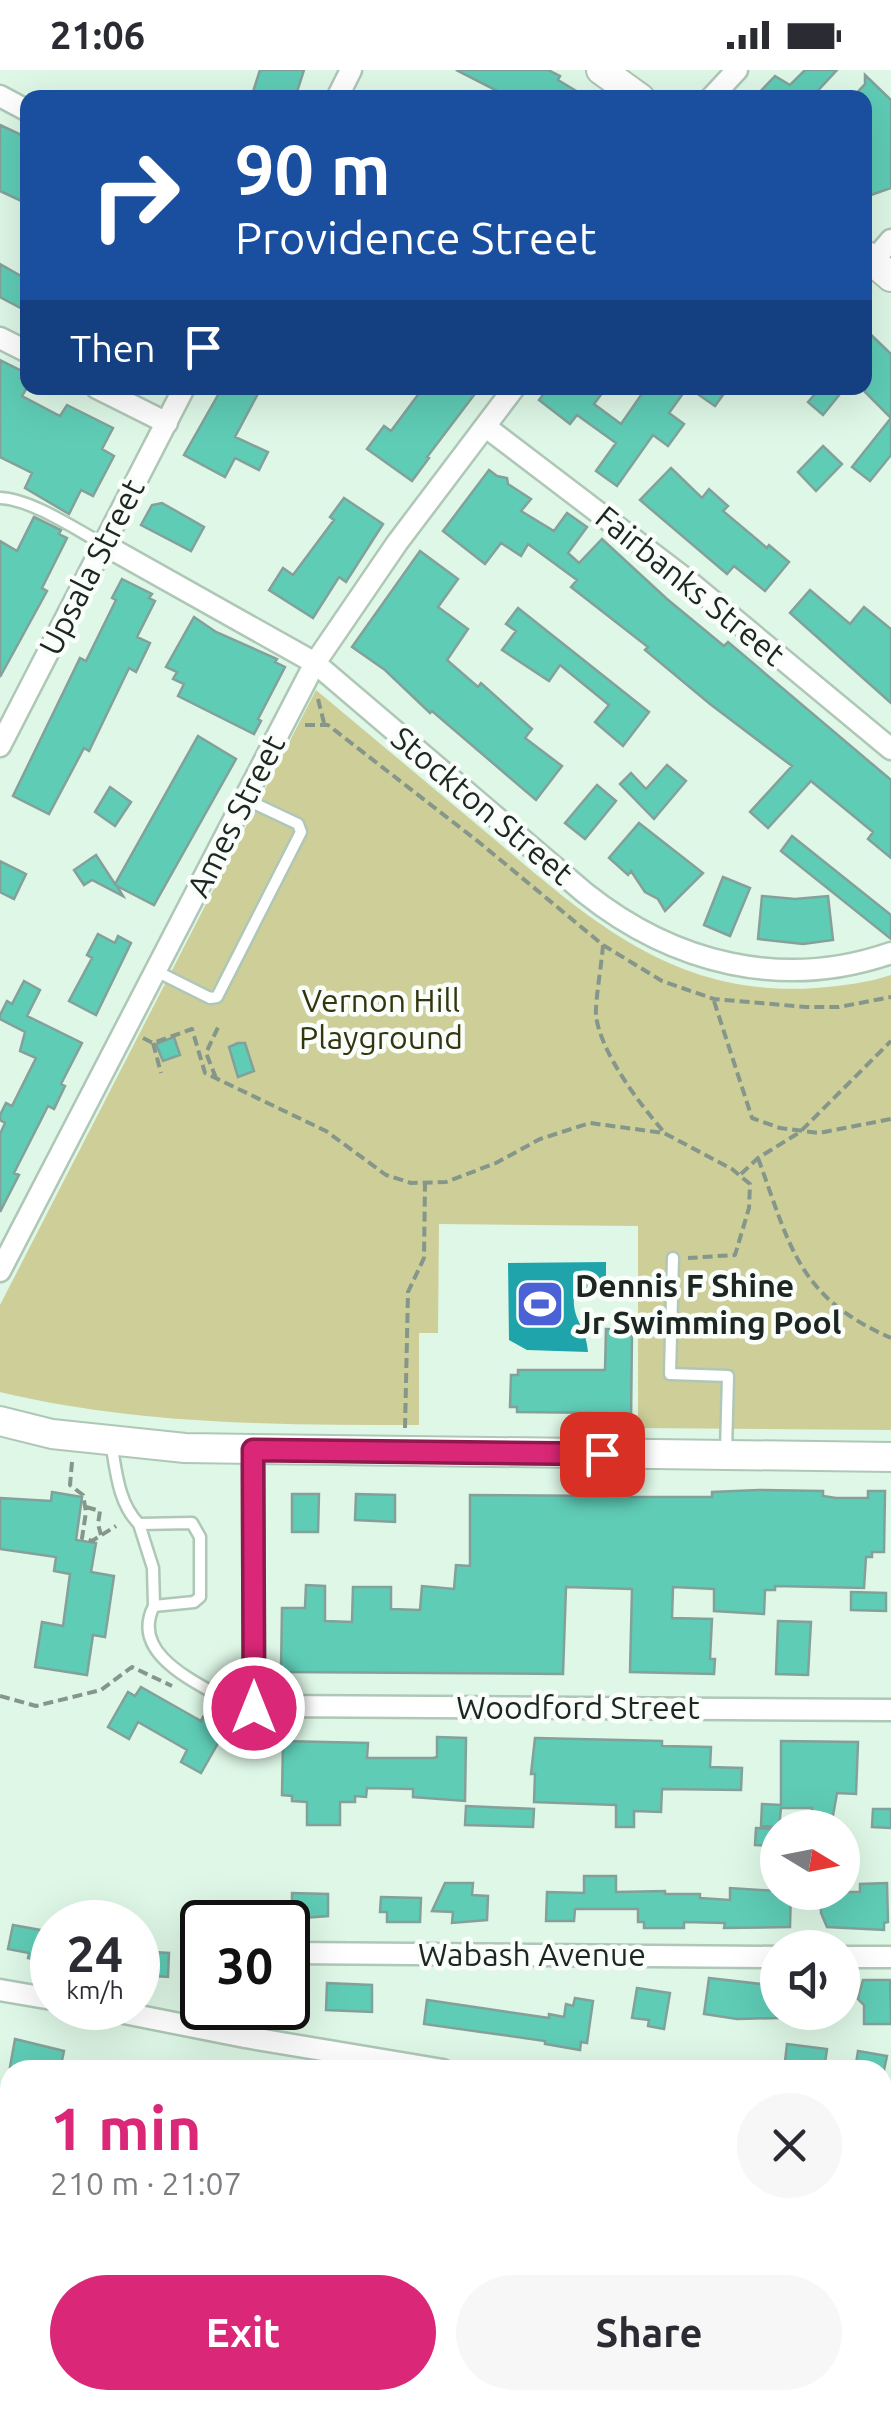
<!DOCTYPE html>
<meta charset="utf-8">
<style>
body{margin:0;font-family:Ubuntu,sans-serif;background:#f7f7f7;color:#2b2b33;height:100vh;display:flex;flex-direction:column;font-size:38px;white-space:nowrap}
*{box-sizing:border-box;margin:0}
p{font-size:32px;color:#7c7c81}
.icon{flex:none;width:55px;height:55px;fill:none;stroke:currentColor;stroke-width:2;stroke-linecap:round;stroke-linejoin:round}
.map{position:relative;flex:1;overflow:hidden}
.sheet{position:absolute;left:0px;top:1990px;width:892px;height:350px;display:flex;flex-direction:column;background:#fff;border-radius:30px 30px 0 0;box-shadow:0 10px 40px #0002}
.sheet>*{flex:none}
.guide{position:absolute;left:20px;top:20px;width:852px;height:305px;border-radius:20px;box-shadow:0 10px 40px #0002;background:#1a4fa0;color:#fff;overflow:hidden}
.needle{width:65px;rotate:100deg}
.buttons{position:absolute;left:760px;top:1740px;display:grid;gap:20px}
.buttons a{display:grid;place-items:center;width:100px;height:100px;border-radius:50%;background:#fff;box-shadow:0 10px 40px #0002;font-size:50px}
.speed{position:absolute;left:30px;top:1830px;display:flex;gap:20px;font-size:50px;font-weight:700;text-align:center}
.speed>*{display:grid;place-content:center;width:130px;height:130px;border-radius:50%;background:#fff;box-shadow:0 10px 40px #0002;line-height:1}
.speed small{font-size:25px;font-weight:400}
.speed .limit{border:5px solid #111;border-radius:15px;background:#fff;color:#111}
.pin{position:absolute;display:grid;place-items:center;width:85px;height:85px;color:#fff;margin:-42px;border-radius:20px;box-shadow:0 5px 15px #0006}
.me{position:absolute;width:110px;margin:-55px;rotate:0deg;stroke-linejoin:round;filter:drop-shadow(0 0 8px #0008)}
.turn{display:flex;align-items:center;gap:35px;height:210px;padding:0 50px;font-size:45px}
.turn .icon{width:130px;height:130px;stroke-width:2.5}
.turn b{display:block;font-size:70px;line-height:85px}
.then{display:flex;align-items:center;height:95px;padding:0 50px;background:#0003;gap:20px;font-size:38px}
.round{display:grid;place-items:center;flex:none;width:105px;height:105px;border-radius:52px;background:#f7f7f7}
.head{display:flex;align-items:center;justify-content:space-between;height:170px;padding:0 50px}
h1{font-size:60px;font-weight:700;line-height:75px;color:#db2777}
.action{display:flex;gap:20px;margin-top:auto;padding:20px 50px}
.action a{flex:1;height:115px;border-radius:60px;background:#db2777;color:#fff;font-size:40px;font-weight:700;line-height:115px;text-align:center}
.action a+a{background:#f7f7f7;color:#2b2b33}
.status{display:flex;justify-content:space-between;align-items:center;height:70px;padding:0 50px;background:#fff;direction:ltr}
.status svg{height:28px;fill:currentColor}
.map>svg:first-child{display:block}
.green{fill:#cece99}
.water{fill:#1fa4ac}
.building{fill:#5fccb6;stroke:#83a19a;stroke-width:2.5}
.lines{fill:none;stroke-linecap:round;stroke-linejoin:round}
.lane-casing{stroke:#afc7b6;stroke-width:15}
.street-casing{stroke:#afc7b6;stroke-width:25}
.secondary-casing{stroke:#afc7b6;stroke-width:32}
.path{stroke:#85968a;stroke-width:4;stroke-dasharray:10 5;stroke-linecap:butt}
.lane{stroke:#fff;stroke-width:10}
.street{stroke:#fff;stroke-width:20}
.secondary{stroke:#fff;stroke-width:28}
.route-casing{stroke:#8e194d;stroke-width:25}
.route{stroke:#db2777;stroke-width:18}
.labels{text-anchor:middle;stroke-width:9;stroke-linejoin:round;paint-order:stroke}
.street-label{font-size:32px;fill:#1d2620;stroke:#f9fefb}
.park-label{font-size:32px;fill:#34340f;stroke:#f9fefb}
.poi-label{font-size:32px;font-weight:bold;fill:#1d2620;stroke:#f9fefb;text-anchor:start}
</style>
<div class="status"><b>21:06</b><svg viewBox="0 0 49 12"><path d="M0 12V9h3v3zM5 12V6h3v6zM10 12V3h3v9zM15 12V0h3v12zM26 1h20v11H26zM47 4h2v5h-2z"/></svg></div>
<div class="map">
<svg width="891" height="2340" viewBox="0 0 891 2340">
<rect width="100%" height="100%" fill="#def7e6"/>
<!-- green -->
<path class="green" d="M316,620C373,668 430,715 487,763C588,848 673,928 816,918C841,916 867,913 891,905V1360L638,1358V1156L439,1154L438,1263H419V1355C277,1355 138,1355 0,1322V1235Z"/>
<!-- water -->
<path class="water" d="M606,1192V1224L574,1227C572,1250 586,1256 588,1282L527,1280L509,1270L508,1193Z"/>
<!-- building -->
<path class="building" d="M260,0H304L295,28H251Z
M456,0H548L560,6L558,10L588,28H511Z
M805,0H837L811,28H754L775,6L790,15Z
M865,5L891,30V118L871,125L865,119V28H852L865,14Z
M0,55L28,68V134L0,121Z
M0,194L28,210V242L0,227Z
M865,259L891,284V385L870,411L852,397L891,348L865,322Z
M0,290L24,302L21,308L28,311V316L22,326L60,346L67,335L113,358L102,379L114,386L93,426L81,420L69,444L25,418L32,403L0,387Z
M222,318H261L235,367L268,382L259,400L235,388L225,407L184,385Z
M423,318H464L474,325L427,387L429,388L412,411L367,379L384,356L391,361Z
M548,318H606L594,334L621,354L646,318H687L669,343L684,354L668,376L653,365L617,416L596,401L616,373L577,345L570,354L539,330Z
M689,318H728L715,336Z
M820,318H832L840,324L823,345L808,332Z
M823,376L842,394L816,421L798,402Z
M671,398L702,428L709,419L728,436L723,441L767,478L769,475L789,492L765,521L734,496L727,504L640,430Z
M489,400L497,406L507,408L508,414L531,429L521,441L554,461L567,443L587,457L568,483L579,493L602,469L667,529L724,576L728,572L891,710V788L868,769L873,762L811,711L768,758L750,742L792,696L710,634L645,580L648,577L571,517L577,510L528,474L521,486L501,473L485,494L443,461Z
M344,428L383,454L346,512L339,507L313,548L269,520L283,498L293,505L334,450L330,447Z
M162,433L204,457L191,481L141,455L152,435Z
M34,447L61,460L59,464L67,468L42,518L47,521L0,607V471L17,481Z
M420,481L458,509L438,537L468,559L447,590L478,617L481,613L532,659L525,668L562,696L536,730L432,641L430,643L385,600L352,577Z
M122,509L152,524L149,528L155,531L137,567L150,573L136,602L129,598L89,681L84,678L49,744L13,726L80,588L86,591L116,530L112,528Z
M810,520L850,554L864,537L891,559V633L790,543Z
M518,538L649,642L623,676L595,652L609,635L560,595L549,611L502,580L516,561L506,554Z
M194,547L216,562L277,589L275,592L285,597L258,649L261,651L254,664L178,626L184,614L173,609L177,602L166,597Z
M198,666L236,689L154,835L117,816L123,826L92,810L84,815L74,800L96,785L115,814Z
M667,695L686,711L654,749L620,714L631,703L646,719Z
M597,715L616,731L585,769L565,753Z
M110,717L131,732L115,756L95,742Z
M639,753L703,803L665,841L658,829L645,822L631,801L628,805L609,788Z
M792,766L891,845V869L781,781Z
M0,791L26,804L14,829L0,822Z
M723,807L750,818L730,866L704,855Z
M762,826L795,829L828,826L833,870L803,874L758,869Z
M98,864L115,873L118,866L131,873L96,945L69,931L92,888L87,885Z
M24,911L40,920L27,946L82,973L61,1014L65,1016L54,1039L48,1036L14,1103L19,1105L0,1142V1064L5,1053L0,1050V1045L6,1033L12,1036L36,988L20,981L25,962L0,949V945L7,931L12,934Z
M174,967L180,985L163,991L156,974Z
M238,973H245L254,1001L238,1007L229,977Z
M606,1259L632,1260L631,1353H605V1343L517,1342V1337H510L511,1305H518V1300H605Z
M759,1420L823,1421V1426L836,1428H868V1421H885L884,1482H872V1487H866L864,1518L775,1516V1520H765L764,1544L714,1541V1519L673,1517L672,1548L712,1549L710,1589H715L714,1604L630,1602L632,1519L566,1517L563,1604L281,1602L282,1538H305L306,1515L325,1516V1551L352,1552L353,1517H391V1539L420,1540L422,1516L454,1519L456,1495L470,1496V1425L607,1426V1421H631V1427H712V1422Z
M52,1422L82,1427L76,1470L96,1473L91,1502L114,1506L105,1567L93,1565L87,1605L35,1597L42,1552L63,1556L70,1504L54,1501L56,1487L0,1479V1428L51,1431Z
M292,1424H319L318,1462H292Z
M356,1424L395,1425V1452L355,1450Z
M851,1522L886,1523V1541L851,1540Z
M778,1551L811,1552L808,1605L776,1604Z
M141,1617L201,1651L203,1647L217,1654L212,1662L221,1668L201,1703L181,1692L187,1680L138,1652L129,1669L108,1657L128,1622L135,1626Z
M437,1667L466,1668L465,1731L413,1727V1719L367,1718L366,1727L355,1726V1732H340V1755H307V1732L292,1731V1726L282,1725L283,1671L368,1673L367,1688H433L437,1687Z
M535,1668L662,1671V1676L711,1677L710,1697L742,1698L741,1720L662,1719L661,1742L634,1741V1757H616V1735L534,1732L535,1704H531Z
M781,1671L858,1672L856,1724L837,1723L831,1757L812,1756V1738H781L779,1757L761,1756L762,1734L781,1735Z
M466,1736L534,1739L533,1757L465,1755Z
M873,1739H891V1758L872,1757Z
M756,1758L775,1759L774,1776L755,1775Z
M584,1806H616V1822L665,1821V1824H700V1828L730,1830V1818L791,1822L790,1857L724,1858L725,1853L684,1852V1858H644V1852H638V1839H575L574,1851H546L547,1822L584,1823Z
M445,1813H473L472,1825L488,1826L487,1850L452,1853L453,1842L432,1841Z
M887,1813L888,1852L884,1853V1860L827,1857L821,1843V1822H860V1814Z
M292,1823L328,1824V1846L292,1849Z
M381,1827L421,1828L420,1852H387V1842H380Z
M13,1855L52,1862L47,1892L28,1888L29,1883L8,1879Z
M138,1881L169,1883L168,1907L138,1905Z
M709,1908L778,1916V1948L737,1949L704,1944Z
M863,1910H890L891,1954H864V1935L858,1929Z
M327,1913L372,1915V1942L326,1940Z
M637,1918L670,1923L664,1959L648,1956L649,1950L632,1948Z
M575,1928L593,1931L587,1973L581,1972L580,1980L545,1974V1971L424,1954L427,1930L549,1948V1944L564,1947L566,1934L573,1936Z
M15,1969L64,1981L60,2000L10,1997Z
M787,1974L827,1979L824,2000H784Z
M858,1981L887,1986L884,2000H855Z"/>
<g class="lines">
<!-- lane casing -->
<g class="lane-casing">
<path id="lane" d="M0,428C31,429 75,459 103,474
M154,900L210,928L217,927L301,762L298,754L245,729
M673,1188L670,1304L728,1306L726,1381
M111,1372C116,1400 118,1433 139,1454L192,1453L200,1467V1527L194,1532L154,1536C129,1584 196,1612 228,1631
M139,1454L153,1498L154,1536
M882,2223L891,2225"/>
</g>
<!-- street casing -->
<g class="street-casing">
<path id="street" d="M0,26L28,41
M337,28L351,0
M711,28L737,0
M873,191L891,170
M0,268L28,282
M97,318L167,353
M486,357L687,510L891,679
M103,474L315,593L585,823C673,893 782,921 891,883
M0,676L184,318
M0,1201L315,593L397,473L514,318
M253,1380L254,1639L273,1636L891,1640
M288,1883L778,1887
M842,1887H891
M0,1920L52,1929
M99,1938L245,1967L443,2000
M245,1967L249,1938
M882,2069L891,2070
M9,2158H10
M882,2274L891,2276
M452,2340L455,2330"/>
</g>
<!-- secondary casing -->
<g class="secondary-casing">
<path id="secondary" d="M601,0L640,28
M865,185L891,207
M0,1351L52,1364L185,1378L891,1387"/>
</g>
<!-- path -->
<path class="path" d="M318,629L324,653
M305,655H328L480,773L603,875L662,911L714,929L806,937H839L891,927
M603,875C602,892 595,931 596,946C601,983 639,1033 663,1061
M714,931L752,1048L780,1058L819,1063L891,1049
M143,968L153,973L192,959L205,1003L326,1061L386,1105L411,1113L446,1112L496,1093L540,1069L590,1053L664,1063L732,1099L750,1114L749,1138L735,1185L688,1188
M153,973L161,1003
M216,1008L206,983L220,953
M758,1088C790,1175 797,1227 891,1268
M741,1104L758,1088L800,1062L891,971
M405,1358L408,1222L424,1188L425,1112
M72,1392L70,1415L83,1425L86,1442L82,1468L92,1471L116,1456
M86,1437L100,1441L98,1454L101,1465
M0,1626L36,1636L101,1620L132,1597L172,1616"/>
<!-- lane -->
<use href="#lane" class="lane"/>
<!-- street -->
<use href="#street" class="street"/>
<!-- secondary -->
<use href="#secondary" class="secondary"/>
</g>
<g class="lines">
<!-- route casing -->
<g class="route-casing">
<path id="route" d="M254,1638L253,1380L602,1384"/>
</g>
<!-- route -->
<use href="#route" class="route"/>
</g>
<!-- icons -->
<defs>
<g id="stadium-square" transform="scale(2.5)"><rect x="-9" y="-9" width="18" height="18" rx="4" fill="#4b61d6" stroke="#f9fefb"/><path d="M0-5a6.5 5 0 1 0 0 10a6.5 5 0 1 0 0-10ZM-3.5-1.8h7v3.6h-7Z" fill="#fff"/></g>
</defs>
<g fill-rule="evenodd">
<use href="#stadium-square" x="540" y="1234"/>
</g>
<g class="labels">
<!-- street labels -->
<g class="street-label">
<text transform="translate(92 497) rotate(-63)" y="11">Upsala Street</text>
<text transform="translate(690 516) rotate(39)" y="11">Fairbanks Street</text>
<text transform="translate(482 736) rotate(40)" y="11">Stockton Street</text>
<text transform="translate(236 746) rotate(-63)" y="11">Ames Street</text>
<text x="578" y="1649">Woodford Street</text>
<text x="532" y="1896">Wabash Avenue</text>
</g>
<!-- park labels -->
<g class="park-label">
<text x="381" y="942">Vernon Hill<tspan x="381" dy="37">Playground</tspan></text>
</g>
<!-- poi labels -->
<g class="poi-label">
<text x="575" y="1227">Dennis F Shine<tspan x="575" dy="37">Jr Swimming Pool</tspan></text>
</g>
</g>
</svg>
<div class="buttons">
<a><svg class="needle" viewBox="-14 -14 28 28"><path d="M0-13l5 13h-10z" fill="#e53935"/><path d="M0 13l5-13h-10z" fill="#7c7c81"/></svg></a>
<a><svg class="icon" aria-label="sound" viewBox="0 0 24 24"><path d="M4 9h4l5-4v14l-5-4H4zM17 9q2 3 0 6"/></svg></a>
</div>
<div class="speed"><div>24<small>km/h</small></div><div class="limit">30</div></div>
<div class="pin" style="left:602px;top:1384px;background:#d93025"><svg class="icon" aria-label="arrive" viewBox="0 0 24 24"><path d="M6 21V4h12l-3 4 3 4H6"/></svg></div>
<svg class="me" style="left:254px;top:1638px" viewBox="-20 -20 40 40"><circle r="17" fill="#db2777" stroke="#fff" stroke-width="3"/><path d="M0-11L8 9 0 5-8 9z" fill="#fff"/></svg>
<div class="guide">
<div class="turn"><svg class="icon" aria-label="right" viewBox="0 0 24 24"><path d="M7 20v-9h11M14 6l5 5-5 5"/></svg><div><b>90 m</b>Providence Street</div></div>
<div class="then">Then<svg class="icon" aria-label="arrive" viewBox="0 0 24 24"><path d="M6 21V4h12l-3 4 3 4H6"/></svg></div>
</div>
<section class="sheet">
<div class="head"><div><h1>1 min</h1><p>210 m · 21:07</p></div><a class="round"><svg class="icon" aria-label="close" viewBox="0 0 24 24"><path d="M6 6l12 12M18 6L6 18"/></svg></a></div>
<div class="action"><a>Exit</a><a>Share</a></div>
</section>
</div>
